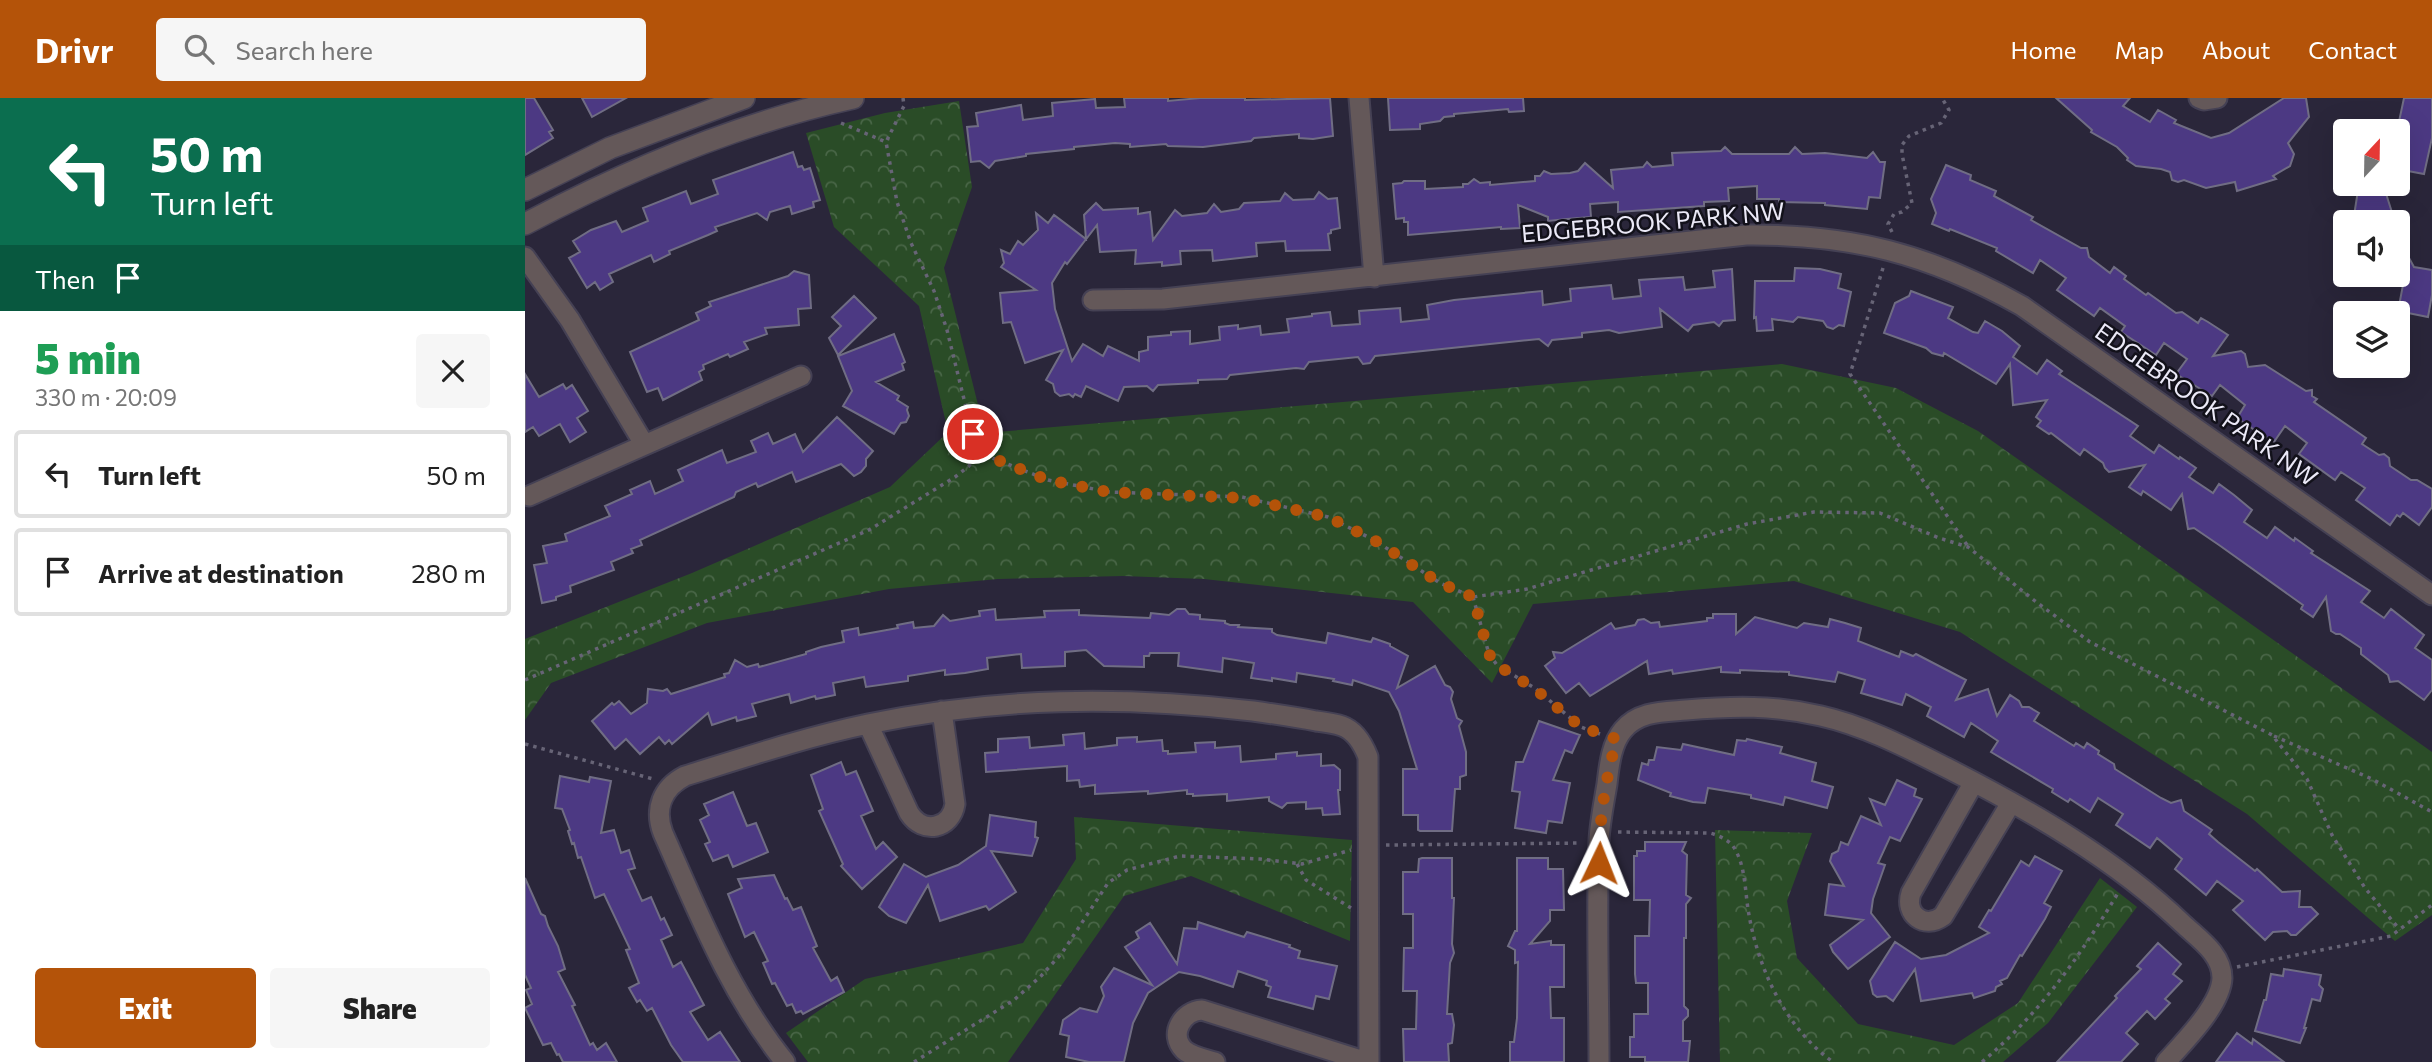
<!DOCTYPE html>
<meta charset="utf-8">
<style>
body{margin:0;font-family:Commissioner,sans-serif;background:#f6f6f6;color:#222;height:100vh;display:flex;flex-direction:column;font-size:26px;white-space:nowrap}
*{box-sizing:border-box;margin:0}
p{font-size:23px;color:#767676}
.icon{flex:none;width:38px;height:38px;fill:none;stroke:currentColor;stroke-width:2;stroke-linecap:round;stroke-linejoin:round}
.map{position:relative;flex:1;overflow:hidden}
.side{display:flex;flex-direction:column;background:#fff;width:525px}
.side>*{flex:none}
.banner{background:#0b6e4f;color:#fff;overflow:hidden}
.needle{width:46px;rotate:22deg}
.controls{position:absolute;left:1808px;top:21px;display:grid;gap:14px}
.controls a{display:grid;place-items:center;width:77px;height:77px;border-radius:7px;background:#fff;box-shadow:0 7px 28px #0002;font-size:35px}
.pin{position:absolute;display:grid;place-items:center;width:60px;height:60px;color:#fff;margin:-30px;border:4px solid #fff;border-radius:50%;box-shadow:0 2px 7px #0007}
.me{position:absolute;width:77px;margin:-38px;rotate:2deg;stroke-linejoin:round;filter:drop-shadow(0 0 5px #0008)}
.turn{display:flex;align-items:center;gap:24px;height:147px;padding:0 35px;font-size:32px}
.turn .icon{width:91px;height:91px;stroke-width:2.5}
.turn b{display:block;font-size:49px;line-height:60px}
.then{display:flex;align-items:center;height:66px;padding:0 35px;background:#0003;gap:14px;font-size:26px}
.round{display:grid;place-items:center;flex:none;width:74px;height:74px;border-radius:7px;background:#f6f6f6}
.overview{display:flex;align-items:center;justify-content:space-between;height:119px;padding:0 35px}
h1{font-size:42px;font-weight:800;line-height:52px;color:#1e9e55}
.cta{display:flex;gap:14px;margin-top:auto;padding:14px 35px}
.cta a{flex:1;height:80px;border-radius:7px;background:#b45309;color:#fff;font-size:28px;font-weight:800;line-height:80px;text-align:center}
.cta a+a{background:#f6f6f6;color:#222}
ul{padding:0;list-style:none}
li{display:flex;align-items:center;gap:21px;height:88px;margin:0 14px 10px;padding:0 21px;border:4px solid #e0e0e0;border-radius:7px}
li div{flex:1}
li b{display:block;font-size:26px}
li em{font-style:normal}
header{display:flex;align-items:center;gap:42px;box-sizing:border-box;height:98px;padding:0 35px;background:#b45309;color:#fff}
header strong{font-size:33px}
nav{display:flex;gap:38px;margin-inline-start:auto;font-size:24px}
.search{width:490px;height:63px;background:#f6f6f6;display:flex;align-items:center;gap:18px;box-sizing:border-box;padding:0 24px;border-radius:7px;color:#767676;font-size:26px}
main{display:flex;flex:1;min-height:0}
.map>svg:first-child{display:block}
.park{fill:url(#park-crowns)}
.building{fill:#4c3983;stroke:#706d84;stroke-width:2}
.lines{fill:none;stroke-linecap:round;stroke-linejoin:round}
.minor-casing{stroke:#454154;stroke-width:23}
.tertiary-casing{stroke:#454154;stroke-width:24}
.path{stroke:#676476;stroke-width:3.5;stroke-dasharray:3.5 5;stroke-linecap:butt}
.minor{stroke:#645859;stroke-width:19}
.tertiary{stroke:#645859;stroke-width:21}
.route{stroke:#b45309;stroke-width:12;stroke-dasharray:0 21.6}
.labels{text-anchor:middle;stroke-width:5;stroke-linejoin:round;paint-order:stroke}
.street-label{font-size:24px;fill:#ebe9f7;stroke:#12111a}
</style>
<header>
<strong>Drivr</strong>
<div class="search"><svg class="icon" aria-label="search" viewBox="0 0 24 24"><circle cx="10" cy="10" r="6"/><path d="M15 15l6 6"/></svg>Search here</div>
<nav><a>Home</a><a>Map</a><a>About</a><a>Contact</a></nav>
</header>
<main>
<section class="side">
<div class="banner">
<div class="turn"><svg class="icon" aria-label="left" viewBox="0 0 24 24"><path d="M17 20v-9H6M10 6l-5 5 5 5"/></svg><div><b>50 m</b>Turn left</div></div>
<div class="then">Then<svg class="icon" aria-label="arrive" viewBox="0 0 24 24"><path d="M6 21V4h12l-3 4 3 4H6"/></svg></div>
</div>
<div class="overview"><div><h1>5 min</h1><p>330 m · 20:09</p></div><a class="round"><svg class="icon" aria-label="close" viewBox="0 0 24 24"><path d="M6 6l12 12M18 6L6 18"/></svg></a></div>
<ul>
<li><svg class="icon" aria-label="left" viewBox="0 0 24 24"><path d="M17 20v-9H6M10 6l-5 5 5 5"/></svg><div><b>Turn left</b></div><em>50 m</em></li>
<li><svg class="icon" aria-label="arrive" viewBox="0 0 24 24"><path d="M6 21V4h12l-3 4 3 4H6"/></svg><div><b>Arrive at destination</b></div><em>280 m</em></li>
</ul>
<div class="cta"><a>Exit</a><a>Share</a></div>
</section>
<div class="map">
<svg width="1907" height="964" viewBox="0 0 1907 964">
<defs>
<pattern id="park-crowns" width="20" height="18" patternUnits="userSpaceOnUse" patternTransform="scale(1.75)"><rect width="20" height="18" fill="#2a4c27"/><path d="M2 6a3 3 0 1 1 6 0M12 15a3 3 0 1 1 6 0" fill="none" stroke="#496647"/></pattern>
</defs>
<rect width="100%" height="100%" fill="#2a263a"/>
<!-- park -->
<path class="park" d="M434,3L447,89L419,170L460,335L1257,266L1371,290L1453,333L1907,654V817L1870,843L1722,716L1435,534L1269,483L1008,506L967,585L888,504L679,481L598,478L473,481L364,491L182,525L26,585L0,622V541L167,475L365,389L423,334L394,208L309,129L281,35L360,15Z
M549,719L827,742L825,843L666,778L599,798L483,964H283L261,935L340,881L498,845L551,761Z
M1190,732L1287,735L1262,803L1272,860L1333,926L1429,947L1493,905L1575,780L1612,809L1523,925L1478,964H1195Z"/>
<!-- building -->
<path class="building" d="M0,0H9L28,32L24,34L28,40L0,57Z
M57,0H101L67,19Z
M599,0H643V3L675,0H720V2L805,0L808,38L788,41L774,40V36L729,40L726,43L678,49L643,48L641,46L605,49V46L590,45L549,49V51L501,56V58L470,63L464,70L455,63L446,64L442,29L453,28L451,15L496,7L498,22L528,18L527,5L570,1L571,10L600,9Z
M863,0H998L999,13L984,14L983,11L929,16V18L919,19L915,23L895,26V31L865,32Z
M1531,0H1605L1598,8L1625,24L1633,12L1651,22L1649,25L1686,40L1704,35L1759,0H1781L1784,19L1763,45L1769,56L1765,68L1748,78L1751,81L1712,93L1710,84L1681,90L1659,82L1653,84L1647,82L1645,74L1636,71L1611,68L1602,62L1603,60L1592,49L1566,34L1567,32Z
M1879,0H1907V40L1899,76L1872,71V33Z
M1200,49L1207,56H1264L1270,49L1277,56L1300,55L1342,60L1348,54L1355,64H1360L1355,100L1344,99L1342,111L1300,107V105L1254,104V101H1232V88L1203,90L1204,103L1179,104V108L1093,114V104L1065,106L1066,119L1042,121L1023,123V119L993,107L995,130L976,131V129L883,137V124H879V120L871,121L868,86L877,85L879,83H900V91L938,89V86H943L949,81L955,85L965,84V87L1010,83V78H1015L1019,73L1026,76L1045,75L1053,73L1060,65L1088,90L1086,72L1118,69L1122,64L1127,69L1148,67L1147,55L1196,53Z
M268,54L273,69L277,68L279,72L285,70L295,102L288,104L289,109L267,116L265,108L245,114L242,122L232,115L190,129L192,133L183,137L144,153L145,156L129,164L126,157L84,176L88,184L75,192L70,184L62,190L44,160L55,154L48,143L66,132L91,123L97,134L123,123L118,110L161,93L166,106L193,96L188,82Z
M1421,67L1446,77L1445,82L1471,93L1469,98L1508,119L1506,122L1556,150H1562L1564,159L1585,175L1589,169L1601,178L1599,181L1621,197L1623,195L1651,215L1657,214L1673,225L1676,220L1683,224L1703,237L1688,258L1716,253L1720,256L1723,269L1740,267L1781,293L1787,292V298L1792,301L1789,304L1841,340L1837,346L1854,357L1859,356L1864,360L1865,368L1886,382H1892L1907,391V409L1894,427L1878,415L1875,419L1872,417L1865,427L1831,402L1840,390L1816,374L1810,382L1774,356L1782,345L1760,328L1749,344L1728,331L1712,320L1720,307L1695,287L1687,298L1651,276L1662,261L1639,245L1631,257L1596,234L1600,228L1575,210L1569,218L1532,192L1541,180L1515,162L1508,175L1471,153L1472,150L1425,131L1424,133L1407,126L1411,115L1406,101Z
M1834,86H1858L1870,124H1828Z
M794,94L803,101L812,100L815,130L806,132V135L803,136L805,152L761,153L760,143L731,145L732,158L688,163L687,152L655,153L656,166L637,168V164L610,166L611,152L575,154L572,127L542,166L540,164L527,185L530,211L547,263L558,246L578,258L583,248L614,263V254L623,252V239L646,237V234L665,233V246L695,242L694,229L713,227V231L735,228L736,237L764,234L762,221L787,218V216L805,214L807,228L835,226L834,213L875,210L876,224L904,221L902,207L929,202L1017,193L1018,207L1046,203L1045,191L1086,187L1088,201L1116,198L1114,182L1158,179L1160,192L1190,189L1188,173L1207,171L1210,222L1198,223L1194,228L1189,224L1168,227L1163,233L1135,211L1137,229L1094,235L1084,232L1057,235V239L1027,242L1023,248L1014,241L850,258L845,265L838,266L833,259L784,264L779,271L771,270L705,277L702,281L673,282V285L633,287L628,293L622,288L599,289L593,303L561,288L556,299L550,296L548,299L544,296L535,298L530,294L528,286L521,282L538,252L500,265L486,224L478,225L475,195L511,192L476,169L479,165L476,152L485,156L493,143L498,147L513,132L511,115L523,125L529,117L561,141L559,117L571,105L578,112L613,110V116L625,114L628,142L650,112L657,118L682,115L689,106L696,114L714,111L719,105L755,103L760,95L768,102L789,101Z
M1872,138L1889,169L1907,172V197L1903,219L1873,213L1878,187L1872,185Z
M1270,170L1295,171L1316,176L1313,190L1326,194L1319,228L1314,227L1308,231L1302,229L1298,223L1273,219L1268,224L1247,221L1248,232L1232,233L1231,219L1229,220L1230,183H1269Z
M269,173L284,177L286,210L273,211L274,227L240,230L242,236L219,244L223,251L205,259L203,256L178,267L179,271L174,274L177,282L138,302L133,290L122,294L105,254L174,222L171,215L186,208L184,204L263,178Z
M1386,193L1428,209L1423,220L1448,234L1453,235L1460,223L1477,233L1495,248L1488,259L1512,276L1522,262L1537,273L1534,276L1613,328L1605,338L1629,355L1634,347L1654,361L1655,359L1671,370L1664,379L1688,395L1694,386L1709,397L1727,412L1719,424L1742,440L1750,429L1769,443L1770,440L1788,453L1786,455L1845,493L1836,504L1859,520L1866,511L1899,537L1890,550L1907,562V592L1899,602L1873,583L1865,584L1863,577L1836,556V550L1815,536H1811L1806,533L1801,499L1788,519L1776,511L1778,507L1694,447L1669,430L1663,431L1657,396L1646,412L1618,393L1616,397L1604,389L1620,367L1584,374L1580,370L1578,365L1559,351L1555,357L1526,335L1524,336L1512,328L1516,323L1511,319L1522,302L1488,307L1485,266L1471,286L1419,255L1418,258L1407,255L1401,250L1359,235L1370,205L1384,198Z
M329,198L351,220L313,257L304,240L316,228L307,219Z
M369,236L380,264L377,266L379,272L351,284L374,298L372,302L383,309L382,312L384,318L381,324L376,325L369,336L318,308L327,293L313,258Z
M0,276L14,299L38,286L41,291L47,287L63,313L52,320L61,334L45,344L35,326L14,338L8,329L0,334Z
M312,319L348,353L341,361V368L336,374L329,378L316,366L271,384L267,374L233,389L231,385L211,394L209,399L115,442L117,447L106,451L108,455L86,464L89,472L45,488L46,494L31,499V502L17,505L9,467L22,465L18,448L42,443L40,436L85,418L80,408L107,396L105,392L125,383L130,396L158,383L153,372L197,352L202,365L231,354L226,343L243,335L248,346L270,336L278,354Z
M470,511L471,522L520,519L519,513L554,512V517L625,520L626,515L644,517L652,511H660L664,516L675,517V521L700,523V525L705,527H714L713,529L747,531V534L752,537L801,545L803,535L846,544L848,540L865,546V548L883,558L872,590L910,568L920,587L925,589L928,594L926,601L932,620L937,623L934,628L941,654V677L935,679V691H930L927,733H895L893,732V717H878V671H892L874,613L864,594L828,582L827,587L808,583L809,581L772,575L771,584L747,580V583L726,580L729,565L698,560L697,574L653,568L654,555H625L624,558H619V569L579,568L561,552L540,554V568L497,570L496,556L462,560L463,571L440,575L420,577V572L383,578V583L341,589L339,579L308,585L310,597L291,601L290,598L266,605L264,596L227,606L231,618L212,623L211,619L187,627L183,615L147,646L144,642L140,646L134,639L115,656L101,641L90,651L67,623L87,605L89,607L94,603L106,616L122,605L123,591L138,593L142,591L146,596L200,579L199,576L204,575L210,562L222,569L233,566L234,569L281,556V554L296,549L319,544L317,533L333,530L334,537L373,530L372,527L388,524L389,530L409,528L418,517L425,523L455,518L454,513Z
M1188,516H1211V536L1230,519L1272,530L1279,525L1303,529L1305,521L1320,525L1336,530L1333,543L1374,559L1376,553L1388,558L1391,556L1441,582L1431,602L1463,591L1472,618L1485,597L1494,603L1497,609H1504L1514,615L1509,623L1549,648L1551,645L1559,650L1562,645L1574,653L1573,656L1589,666L1590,671L1636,700L1646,705L1656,702L1659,713L1687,732L1684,736L1693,744L1730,773L1732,771L1757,794L1775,793L1774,809H1786L1793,816L1771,837H1766L1762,833L1748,834L1740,842L1708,812L1718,803L1692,783L1681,797L1650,771L1657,761L1632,740L1625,750L1591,727L1598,716L1573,700L1565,714L1545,701L1543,704L1527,694L1528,691L1466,654L1473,643L1446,625L1439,639L1402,618L1406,609L1381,596L1377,607L1336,595L1340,582L1313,574L1310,584L1264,577V574L1215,572V575L1196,574V569L1148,576L1147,572L1124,576L1122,563L1065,598L1054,585L1041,595L1020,568L1030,560L1028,554L1037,555L1086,525L1090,531L1110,527L1113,522L1119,521L1126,525L1134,524L1135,529L1182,523V520H1188Z
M1014,623L1055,637L1047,655L1040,652L1028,682L1045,685L1037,725L1023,723L1021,735L990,730L995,694L987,693L991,664H998Z
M559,635L560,651L592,647V640L612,639V644L637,642L638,653H643V656L671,654L670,645L690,644V650L715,648L716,664L751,661V656L772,654V658L796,656V668L809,667L815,672V692H813L815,716L798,717L797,710L781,711V704L762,705L757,710L744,703V699L702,703V696L668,698V696H662V692L623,696V693L570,696V687L555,689L554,682L542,683V668L461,674L460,655L473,654V641L504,639L505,650L539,647L538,637Z
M1222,641L1257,649L1255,655L1291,665L1287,683L1308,689L1302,710L1260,699L1258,707L1226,700V697L1183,690L1180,705L1168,704L1145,698L1146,695L1113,682L1117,665L1123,667L1124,662H1129L1132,649L1156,652L1158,646L1209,657L1212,642L1221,643Z
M316,664L321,677L331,673L348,713L336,718L351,751L358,744L372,759L337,791L316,768L318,766L294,713L298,711L286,677Z
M35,678L64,684L65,679L86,683L76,735L89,732L96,755L104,752L110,770L103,772L117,803L126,799L136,822L139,820L147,837L136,842L148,869L156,864L179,907L165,914L183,942L195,934L215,964H158L146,947L127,910L122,913L115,902L112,904L104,890L114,885L101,852L105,851L79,796L70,800L56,759L53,760L49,745L47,746L43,733L45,732L37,711L30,710Z
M1372,682L1391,691L1389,698L1397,701L1375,743L1365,739L1353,765L1360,767L1348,801L1346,815L1365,839L1323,871L1308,854L1305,847L1338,822L1300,817L1304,786L1319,788L1305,763L1307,756L1313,753L1316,744L1323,747L1336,718L1356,727L1345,701L1360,707Z
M208,694L222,728L231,725L243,754L208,769L203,757L188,763L180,746L185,744L175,722L184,717L179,706Z
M465,717L511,724L510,739L513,740L507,758L466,753L491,794L464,812L461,808L415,823L403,787L381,825L364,818L354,809L379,766L401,779L433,767L461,748Z
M1120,744H1161L1157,753L1162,757L1161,797L1166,800L1161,806V840H1159V908L1163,912V918L1158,923V943H1165L1163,964H1120V959H1105V939H1109V916H1123V885H1111L1110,876V838H1124L1125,802H1109V758H1112V753H1120Z
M1510,758L1537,773L1519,805L1526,809L1520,821L1497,858L1495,857L1482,880L1475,883L1477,886L1471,889L1470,893L1449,900L1447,895L1396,903L1390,871L1368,903L1361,898L1352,899L1348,896L1345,883L1370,844L1396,861L1421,857L1464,835L1454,829L1464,812L1466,813L1496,763L1504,768Z
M897,760H927V800H929L927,846L929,855L925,865L922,916H927L929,927L927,945L923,946L924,964H879L878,931H891L892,893H878L879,850H888V816H878V774H893L894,761Z
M992,760H1023V771H1038L1039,812H1025V823L1005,846L1026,843V847H1039V889H1025L1026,920H1039V964H985V944H989L992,920L993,864L990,865V852L983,848L990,833H992Z
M249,777L260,801L262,800L268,812L276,809L292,848L288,850L306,883L312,879L319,894L278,916L276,913L271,915L267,906L262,908L250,885L247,886L238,865L243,863L229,834L220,839L203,796L217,790L213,781Z
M0,780L16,816L20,818L23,828L33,848L40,871L33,874L50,907L47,908L65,947L68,945L72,952L81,945L92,964H38L34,956L32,957L26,945L18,947L0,910L7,906L1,892L6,890L0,877Z
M673,824L719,839L722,834L765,847L764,849L775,853L773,860L812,868L804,901L791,898L788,911L743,899L746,889L741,887L742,883L713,873L708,889L675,878L654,874L623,895L608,925L599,964H564L541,959L544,938L535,936L538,922L555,910L572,914L579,898L576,889L589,870L627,887L600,849L614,840L611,834L625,825L652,866L659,830L672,831Z
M1633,845L1656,866L1648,876L1657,883L1640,901L1645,905L1630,921L1622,913L1601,935L1613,946L1596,964H1532L1592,900L1590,898L1616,871L1612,868Z
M1759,871L1796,877L1794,887L1798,891L1795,903L1787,901L1779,930H1781L1775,945L1730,933L1739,902H1741L1746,876L1758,878Z
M1712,935L1727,946L1728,941L1759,964H1691Z"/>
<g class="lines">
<!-- minor casing -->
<g class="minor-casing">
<path id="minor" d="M834,0L849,179
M1674,0L1679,2L1692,0
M0,159L45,222L119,346
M568,202L638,201L1221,137C1327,136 1404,156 1497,208L1907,497
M4,398L276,278
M343,626L384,715C398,737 426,731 430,706L417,613
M1449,684L1386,795C1379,816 1399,832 1418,818L1486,705
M260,964C205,896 173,814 138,735C129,711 137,690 160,678C221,659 281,639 343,626C473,599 597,598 728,613C749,616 770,619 791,623C799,624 809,625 817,628C831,633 838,646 843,659L844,964
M690,964C680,961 667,959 659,952C643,936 658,913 677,912L842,964
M1074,964C1074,890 1071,816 1074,742C1075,724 1079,704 1082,686C1084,669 1086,646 1098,632C1114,613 1138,614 1161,612C1208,608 1249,607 1296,618C1340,628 1382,650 1422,670C1506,713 1590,761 1658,826C1674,841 1697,856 1697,880C1696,907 1659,944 1641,964"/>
</g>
<!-- tertiary casing -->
<g class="tertiary-casing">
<path id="tertiary" d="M0,92L85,50L219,0
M0,126C104,71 214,25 328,0"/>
</g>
<!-- path -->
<path class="path" d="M378,0L379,8L361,44L372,104L386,145L409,193L422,232L452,354
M316,25L361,44
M1367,134L1363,126L1369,116L1377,114L1387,105L1377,56V47L1384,38L1416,25L1424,12L1417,0
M1358,170L1325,276L1442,447
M948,499L964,556L972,567L1011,591L1056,629L1075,636
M0,582L344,432L430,379L444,368L452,354L523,382L584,394L717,399L803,419L849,442L915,485L948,499L1002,491L1222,426L1289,414L1355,415L1414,440L1443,449L1510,503L1565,544L1747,637L1782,681L1807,737L1840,790L1875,832
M1749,638L1847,681L1907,714
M0,646L128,681
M1093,734L1185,735C1196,738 1206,743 1211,753C1221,772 1220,796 1224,817C1234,873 1261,930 1308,964
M861,747L1056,745
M772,766L781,782L826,810
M1712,869L1866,838L1907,807
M389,964L489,902L516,878L537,855L583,785L602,772L655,758L735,761L777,766L826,752
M1457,964C1516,914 1553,861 1593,795"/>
<!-- minor -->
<use href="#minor" class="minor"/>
<!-- tertiary -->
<use href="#tertiary" class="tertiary"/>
</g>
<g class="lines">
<!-- route -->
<path class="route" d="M448,336L452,354L523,382L584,394L717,400L803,419L849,442L915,485L948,499L964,556L972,567L1010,591L1056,629L1092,641C1080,681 1074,724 1074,765"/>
</g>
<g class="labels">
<!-- street labels -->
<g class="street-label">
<text transform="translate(1128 125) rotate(-5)" y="8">EDGEBROOK PARK NW</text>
<text transform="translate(1681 307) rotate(35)" y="8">EDGEBROOK PARK NW</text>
</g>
</g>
</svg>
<div class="controls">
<a><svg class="needle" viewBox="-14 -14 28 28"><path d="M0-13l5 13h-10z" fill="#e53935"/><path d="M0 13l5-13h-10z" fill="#767676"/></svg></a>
<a><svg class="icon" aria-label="sound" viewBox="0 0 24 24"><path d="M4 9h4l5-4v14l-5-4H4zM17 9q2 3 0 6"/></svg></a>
<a><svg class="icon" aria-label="layers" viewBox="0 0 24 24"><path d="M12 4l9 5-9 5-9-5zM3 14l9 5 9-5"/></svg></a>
</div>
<div class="pin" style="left:448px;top:336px;background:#d93025"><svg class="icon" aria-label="arrive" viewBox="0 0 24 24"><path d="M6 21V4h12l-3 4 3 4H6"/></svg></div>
<svg class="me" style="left:1074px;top:765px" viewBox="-20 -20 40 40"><path d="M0-17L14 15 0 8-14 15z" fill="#b45309" stroke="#fff" stroke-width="4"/></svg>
</div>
</main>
